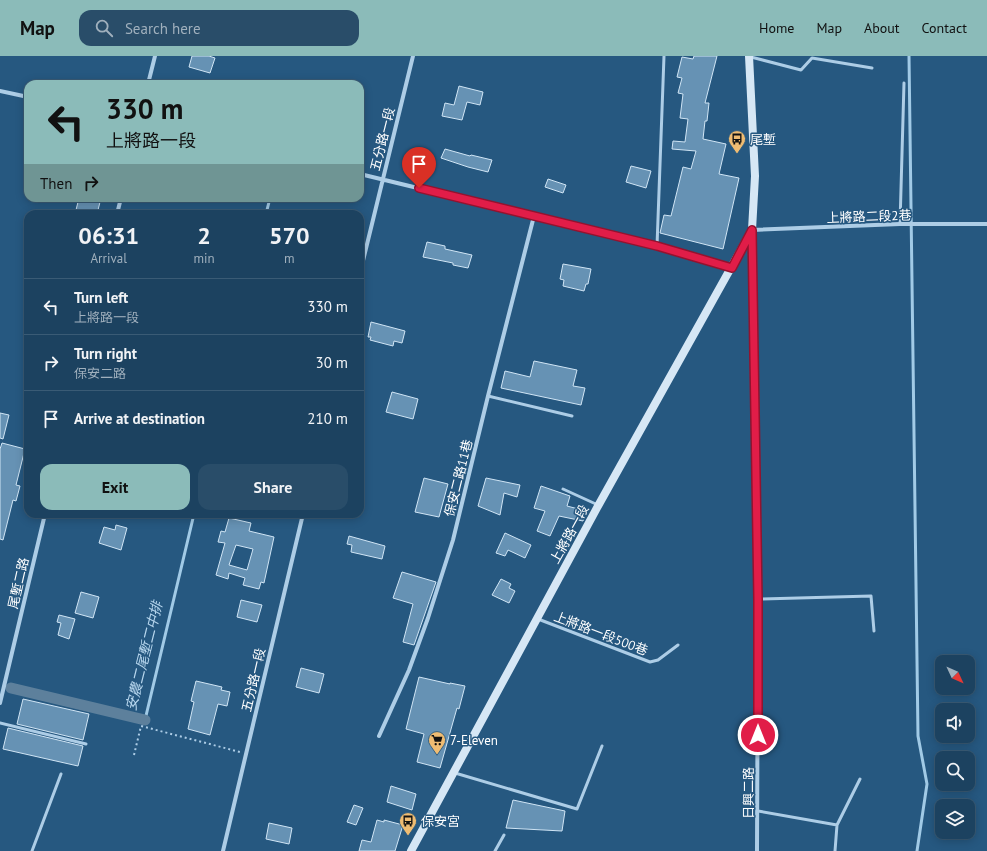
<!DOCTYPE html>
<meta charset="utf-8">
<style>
body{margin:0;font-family:"PT Sans","Noto Sans TC",sans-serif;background:#294d69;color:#f1f3f6;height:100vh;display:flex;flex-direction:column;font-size:15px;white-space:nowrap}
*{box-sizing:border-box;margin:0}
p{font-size:13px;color:#a0b0bd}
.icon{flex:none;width:22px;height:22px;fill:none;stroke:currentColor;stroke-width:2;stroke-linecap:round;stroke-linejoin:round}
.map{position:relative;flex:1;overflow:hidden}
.side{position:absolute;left:24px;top:154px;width:340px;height:308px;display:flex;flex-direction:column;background:#1c4260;border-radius:12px;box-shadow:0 2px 10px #0003,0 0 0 1px #3a5b75}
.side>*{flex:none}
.guide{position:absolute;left:24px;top:24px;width:340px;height:122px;border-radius:12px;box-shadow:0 2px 10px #0003,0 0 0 1px #3a5b75;background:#8bbbb9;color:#111;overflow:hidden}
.needle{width:26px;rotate:134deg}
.controls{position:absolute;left:935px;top:599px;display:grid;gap:8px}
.controls a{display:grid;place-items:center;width:40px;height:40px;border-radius:8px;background:#1c4260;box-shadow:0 2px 10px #0003,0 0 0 1px #3a5b75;font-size:20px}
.pin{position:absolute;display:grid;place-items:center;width:34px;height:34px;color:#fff;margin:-41px -17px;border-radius:50% 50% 50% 0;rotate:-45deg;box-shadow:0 0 4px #0007}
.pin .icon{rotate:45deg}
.me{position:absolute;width:44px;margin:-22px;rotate:0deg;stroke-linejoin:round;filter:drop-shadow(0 0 3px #0008)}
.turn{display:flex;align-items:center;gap:14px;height:84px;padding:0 16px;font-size:18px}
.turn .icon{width:52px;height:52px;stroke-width:2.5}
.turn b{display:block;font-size:28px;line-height:34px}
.then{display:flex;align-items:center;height:38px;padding:0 16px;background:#0003;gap:8px;font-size:15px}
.eta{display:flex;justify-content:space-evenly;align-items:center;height:68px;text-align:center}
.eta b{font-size:24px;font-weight:700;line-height:28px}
.cta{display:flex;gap:8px;margin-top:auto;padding:8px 16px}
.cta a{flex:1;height:46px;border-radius:12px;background:#8bbbb9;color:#111;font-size:16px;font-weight:700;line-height:46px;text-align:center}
.cta a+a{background:#294d69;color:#f1f3f6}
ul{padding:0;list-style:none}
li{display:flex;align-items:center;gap:12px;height:56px;padding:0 16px;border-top:1px solid #3a5b75}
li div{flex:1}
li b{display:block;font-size:15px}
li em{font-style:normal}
header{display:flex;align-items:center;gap:24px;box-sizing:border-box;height:56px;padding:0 20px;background:#8bbbb9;color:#111}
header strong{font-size:19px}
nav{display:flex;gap:22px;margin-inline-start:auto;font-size:14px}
.search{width:280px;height:36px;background:#294d69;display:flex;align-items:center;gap:10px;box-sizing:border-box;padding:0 14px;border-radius:12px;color:#a0b0bd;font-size:15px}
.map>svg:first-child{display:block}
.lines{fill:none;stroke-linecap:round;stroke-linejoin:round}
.stream{stroke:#a1cae6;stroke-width:3}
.canal{stroke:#5d809c;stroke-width:11}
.building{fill:#6692b4;stroke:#d0e5f5;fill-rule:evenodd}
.path{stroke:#adcde6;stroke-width:2;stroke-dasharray:2 3;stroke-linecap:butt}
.lane{stroke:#adcde6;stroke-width:3}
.street{stroke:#adcde6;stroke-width:4}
.secondary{stroke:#d6e7f5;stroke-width:8}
.route-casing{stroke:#92132f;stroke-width:10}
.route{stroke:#e11d48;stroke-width:7}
.labels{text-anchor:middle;stroke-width:3;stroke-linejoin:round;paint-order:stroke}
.street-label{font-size:13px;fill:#fff;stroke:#265880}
.poi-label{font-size:13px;fill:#fff;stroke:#265880;text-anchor:start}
.water-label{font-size:14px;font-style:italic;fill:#b8d7ee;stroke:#265880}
</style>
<header>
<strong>Map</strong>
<div class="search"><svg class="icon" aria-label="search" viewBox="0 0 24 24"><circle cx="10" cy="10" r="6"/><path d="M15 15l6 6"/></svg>Search here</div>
<nav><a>Home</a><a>Map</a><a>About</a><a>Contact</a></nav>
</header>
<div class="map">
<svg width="987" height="795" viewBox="0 0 987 795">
<rect width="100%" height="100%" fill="#265880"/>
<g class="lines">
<!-- stream -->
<path class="stream" d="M909,0L918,680L927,728L917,795
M266,158L270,142
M145,664L194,458"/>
<!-- canal -->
<path class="canal" d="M11,632L145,664"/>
</g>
<!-- building -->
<path class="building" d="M192,0H209L215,2L210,17L189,11Z
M694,0H717L705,47H709L707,65H705L703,83L726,88L719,118L739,122L723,193L660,177L664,159L671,160L683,111L691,113L696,95L672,93L673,85L685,86L688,63L680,62L683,38L678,37L682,22L677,21L682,1L693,3Z
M459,30L483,36L480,49L467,46L462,64L442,60L445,47L454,49Z
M445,93L470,100L471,99L492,104L488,116L468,111L441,102Z
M631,110L651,115L646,132L626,126Z
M548,123L566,129L563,137L545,131Z
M79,142H101L97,158L76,154Z
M427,186L445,190V193L472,199L468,212L453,209V207L423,201Z
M563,208L591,213L588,228H586L584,235L563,230L564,224L560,223Z
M371,266L405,275L402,287L394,285L393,290L370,284L371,281H368Z
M534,305L577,314L573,330L585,332L581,349L501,332L505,315L530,321Z
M392,336L418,343L413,363L386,356Z
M0,357L9,359L3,383L0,382Z
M2,387L25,393L16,429L20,430L16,445L13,444L3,484L0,483V393Z
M424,422L448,428L439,461L415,456Z
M486,422L520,429L517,441L504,437L500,459L478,450Z
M541,430L570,440L567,450L586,455L583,465L559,460L550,480L537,475L545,455L534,452Z
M229,462L251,467L249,475L274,481L264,527L261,526L259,533L243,529L245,522L229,517L228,523L216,519L225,487L218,486L221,475L225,476ZM236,489L253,493L247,514L229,509Z
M116,469L127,472L121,494L99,487L104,471L115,474Z
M505,477L531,489L525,502L508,494L505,500L496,497Z
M349,480L385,490L382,503L351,496L352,489L347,488Z
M402,516L436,526L414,589L403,586L413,548L393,542Z
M501,523L511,528L509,532L515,535L509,547L492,539Z
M81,536L99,541L93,562L75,557Z
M241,544L262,549L257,566L237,561Z
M59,559L75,563L69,583L58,579L61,567L57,566Z
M301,612L324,618L319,637L296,631Z
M419,621L450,628V627L465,630L459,653L457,652L440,712L417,706L424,678L406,673Z
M196,625L222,631L221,634L230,636L227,650L218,648L210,679L188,673L194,646L191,645Z
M23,643L89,658L83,684L17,668Z
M8,672L83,690L78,710L3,693Z
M391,730L416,738L412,754L387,746Z
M513,744L565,755L562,775L506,772Z
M354,749L363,752L356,769L347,766Z
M377,764L384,766V764L403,769L395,795H359L362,784L371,786Z
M269,767L292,772L289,788L266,783Z"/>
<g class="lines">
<!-- path -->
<path class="path" d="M134,699L141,670L240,696"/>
<!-- lane -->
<path class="lane" d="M751,1L801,14L812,2L872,12
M900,168L904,27
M657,190L664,0
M488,340L572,360
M563,433L598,449
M758,543L871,540L874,575
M538,563L650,606L658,604L678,589
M0,667L86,688
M455,717L577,753L602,690
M758,755L837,769
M32,795L61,718
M495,795L504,779
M835,795L837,769L860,723"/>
<!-- street -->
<path class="street" d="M148,28L155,0
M0,35L28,41
M360,118L657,190L731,212
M117,158L121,142
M360,217L413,0
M0,647L45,458
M379,680L409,614L428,562L453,484L488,340L534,160
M223,795L303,458
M757,795L758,543L752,174L900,168H987"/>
<!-- secondary -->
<path class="secondary" d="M411,795L598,450L752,174L755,120L749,0"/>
</g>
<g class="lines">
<!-- route casing -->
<g class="route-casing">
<path id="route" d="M419,132L657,190L732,212L752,174L758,543V679"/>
</g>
<!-- route -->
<use href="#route" class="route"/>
</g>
<!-- icons -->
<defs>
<g id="bus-pin" transform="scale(0.9)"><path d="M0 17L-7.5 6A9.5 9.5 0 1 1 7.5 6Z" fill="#efbc72" stroke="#265880"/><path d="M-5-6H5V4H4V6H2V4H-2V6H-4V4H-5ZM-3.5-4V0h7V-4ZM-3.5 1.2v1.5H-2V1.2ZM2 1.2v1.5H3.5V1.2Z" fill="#111"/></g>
<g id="supermarket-pin" transform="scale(0.9)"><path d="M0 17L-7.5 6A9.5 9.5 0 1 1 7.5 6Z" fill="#efbc72" stroke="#265880"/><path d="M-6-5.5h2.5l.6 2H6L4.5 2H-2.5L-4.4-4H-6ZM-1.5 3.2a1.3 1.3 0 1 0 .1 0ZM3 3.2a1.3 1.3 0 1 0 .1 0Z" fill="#111"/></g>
</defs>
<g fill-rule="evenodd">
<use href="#bus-pin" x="737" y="83"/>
<use href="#supermarket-pin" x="437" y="684"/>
<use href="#bus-pin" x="408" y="765"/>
</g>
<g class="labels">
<!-- street labels -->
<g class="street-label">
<text transform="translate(382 83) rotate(-76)" y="5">五分路一段</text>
<text transform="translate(869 160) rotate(-2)" y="5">上將路二段2巷</text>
<text transform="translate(458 422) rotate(-76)" y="5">保安二路11巷</text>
<text transform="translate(569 478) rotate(-61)" y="5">上將路一段</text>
<text transform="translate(18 527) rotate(-77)" y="5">尾塹二路</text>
<text transform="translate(601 577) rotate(21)" y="5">上將路一段500巷</text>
<text transform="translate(253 624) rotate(-77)" y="5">五分路一段</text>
<text transform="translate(748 737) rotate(-90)" y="5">日興二路</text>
</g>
<!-- poi labels -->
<g class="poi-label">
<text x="750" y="88">尾塹</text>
<text x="450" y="689">7-Eleven</text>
<text x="421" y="770">保安宮</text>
</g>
<!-- water labels -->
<g class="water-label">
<text transform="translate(144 600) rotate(-76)" y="5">安農二尾塹二中排</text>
</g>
</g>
</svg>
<div class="controls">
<a><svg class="needle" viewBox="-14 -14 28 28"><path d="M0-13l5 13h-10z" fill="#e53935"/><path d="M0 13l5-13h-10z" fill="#a0b0bd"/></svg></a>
<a><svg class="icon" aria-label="sound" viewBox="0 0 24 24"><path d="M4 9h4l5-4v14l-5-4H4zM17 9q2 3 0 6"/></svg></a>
<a><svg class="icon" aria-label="search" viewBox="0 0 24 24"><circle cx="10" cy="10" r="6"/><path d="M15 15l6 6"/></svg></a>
<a><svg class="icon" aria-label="layers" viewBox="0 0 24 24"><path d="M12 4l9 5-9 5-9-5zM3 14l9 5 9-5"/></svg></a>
</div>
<div class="pin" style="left:419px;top:132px;background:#d93025"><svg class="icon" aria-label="arrive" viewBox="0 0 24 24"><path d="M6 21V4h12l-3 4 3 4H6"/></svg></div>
<svg class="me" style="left:758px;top:679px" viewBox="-20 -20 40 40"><circle r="17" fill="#e11d48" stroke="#fff" stroke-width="3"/><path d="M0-11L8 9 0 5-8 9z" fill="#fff"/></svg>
<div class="guide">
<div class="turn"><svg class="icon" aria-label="left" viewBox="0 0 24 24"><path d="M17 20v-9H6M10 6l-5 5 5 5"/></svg><div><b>330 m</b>上將路一段</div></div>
<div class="then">Then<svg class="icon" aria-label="right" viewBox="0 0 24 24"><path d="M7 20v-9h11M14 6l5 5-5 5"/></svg></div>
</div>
<section class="side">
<div class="eta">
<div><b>06:31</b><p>Arrival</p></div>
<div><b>2</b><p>min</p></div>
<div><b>570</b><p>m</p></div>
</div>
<ul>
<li><svg class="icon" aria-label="left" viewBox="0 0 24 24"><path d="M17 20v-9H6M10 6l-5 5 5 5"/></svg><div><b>Turn left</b><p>上將路一段</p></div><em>330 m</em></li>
<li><svg class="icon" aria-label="right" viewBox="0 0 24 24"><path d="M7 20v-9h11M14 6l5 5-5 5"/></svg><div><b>Turn right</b><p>保安二路</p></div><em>30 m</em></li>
<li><svg class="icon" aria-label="arrive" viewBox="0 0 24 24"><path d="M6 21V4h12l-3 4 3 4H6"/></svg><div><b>Arrive at destination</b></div><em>210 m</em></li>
</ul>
<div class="cta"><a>Exit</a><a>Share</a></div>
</section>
</div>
